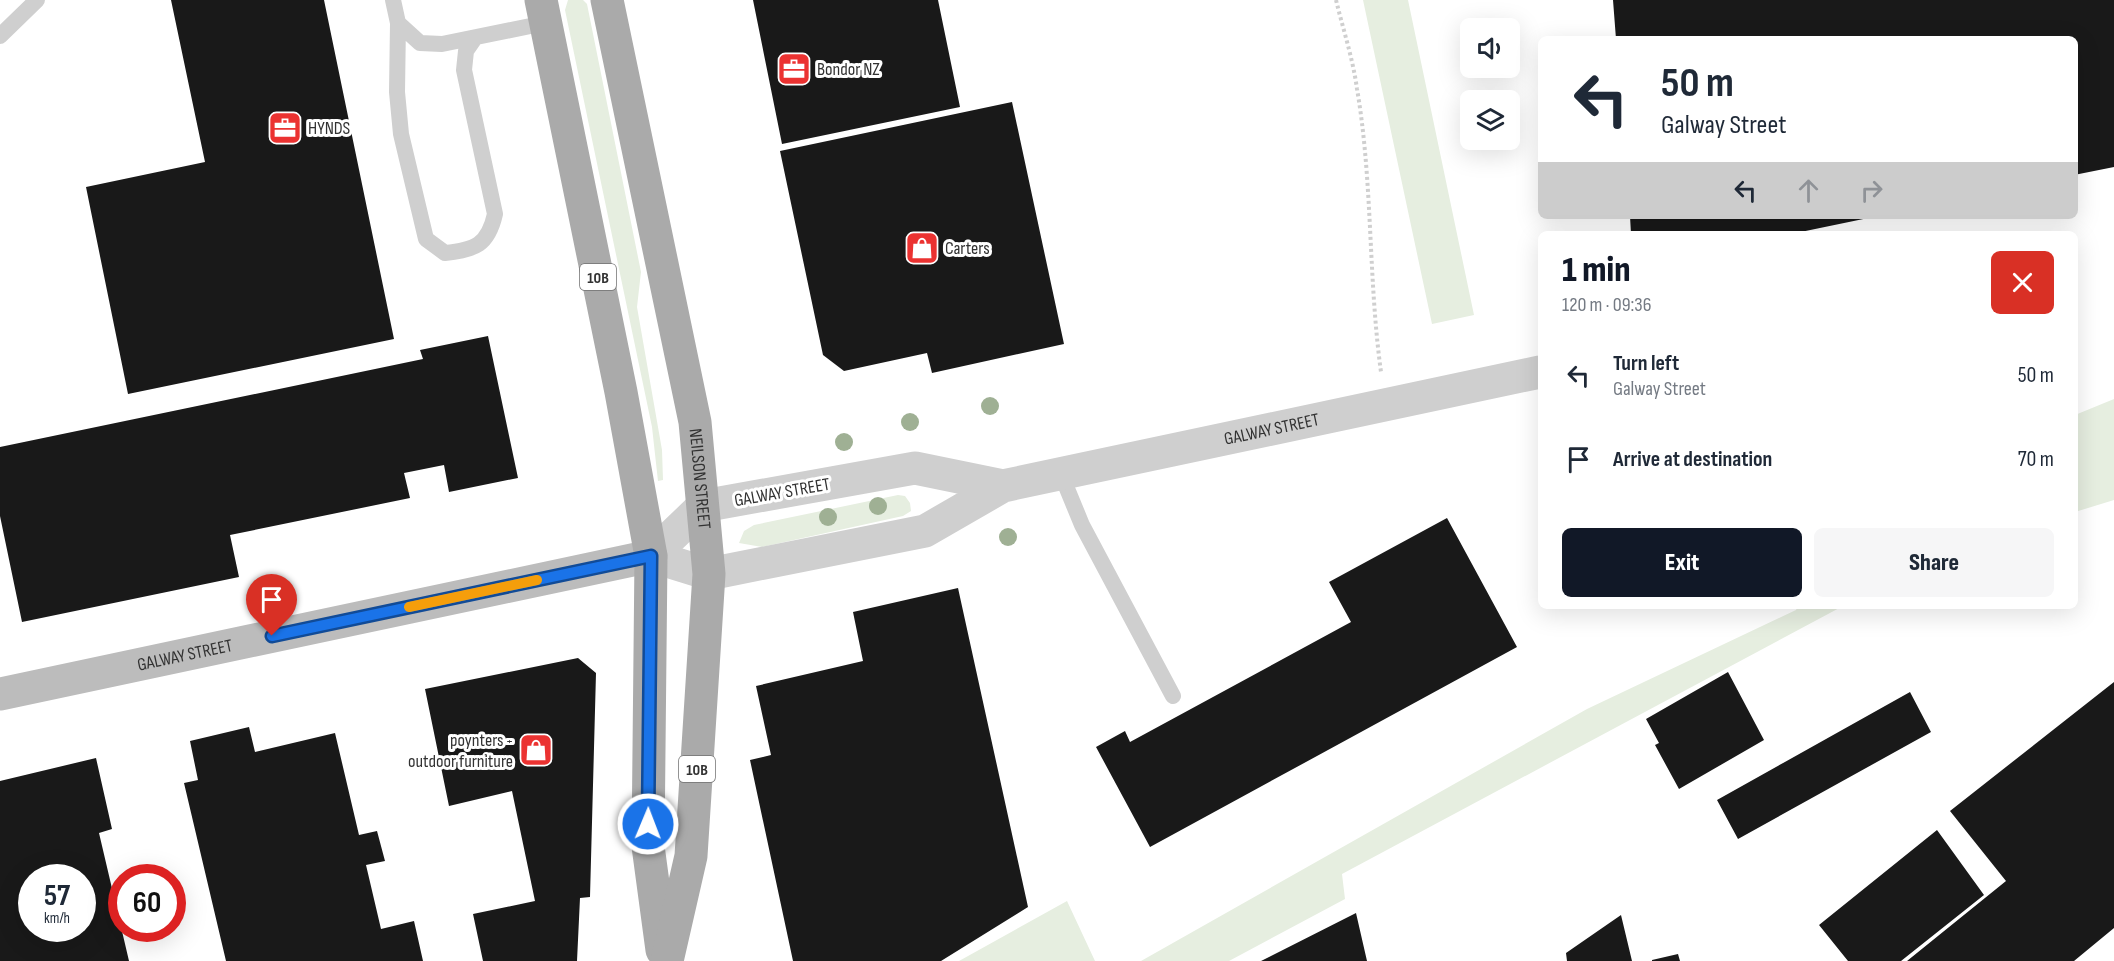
<!DOCTYPE html>
<meta charset="utf-8">
<style>
body{margin:0;font-family:"Sofia Sans Condensed",sans-serif;background:#f6f6f7;color:#1f2937;height:100vh;display:flex;flex-direction:column;font-size:22px;white-space:nowrap}
*{box-sizing:border-box;margin:0}
p{font-size:20px;color:#747a83}
.icon{flex:none;width:33px;height:33px;fill:none;stroke:currentColor;stroke-width:2;stroke-linecap:round;stroke-linejoin:round}
.map{position:relative;flex:1;overflow:hidden}
.drawer{position:absolute;left:1538px;top:231px;width:540px;height:378px;display:flex;flex-direction:column;background:#fff;border-radius:9px;box-shadow:0 6px 24px #0002}
.drawer>*{flex:none}
.banner{position:absolute;left:1538px;top:36px;width:540px;height:183px;border-radius:9px;box-shadow:0 6px 24px #0002;background:#fff;color:#1f2937;overflow:hidden}
.tools{position:absolute;left:1460px;top:18px;display:grid;gap:12px}
.tools a{display:grid;place-items:center;width:60px;height:60px;border-radius:9px;background:#fff;box-shadow:0 6px 24px #0002;font-size:30px}
.speed{position:absolute;left:18px;top:864px;display:flex;gap:12px;font-size:30px;font-weight:700;text-align:center}
.speed>*{display:grid;place-content:center;width:78px;height:78px;border-radius:50%;background:#fff;box-shadow:0 6px 24px #0002;line-height:1}
.speed small{font-size:15px;font-weight:400}
.speed .limit{border:9px solid #d22;background:#fff;color:#111}
.pin{position:absolute;display:grid;place-items:center;width:51px;height:51px;color:#fff;margin:-62px -26px;border-radius:50% 50% 50% 0;rotate:-45deg;box-shadow:0 0 6px #0007}
.pin .icon{rotate:45deg}
.me{position:absolute;width:66px;margin:-33px;rotate:1deg;stroke-linejoin:round;filter:drop-shadow(0 0 4px #0008)}
.turn{display:flex;align-items:center;gap:21px;height:126px;padding:0 24px;font-size:27px}
.turn .icon{width:78px;height:78px;stroke-width:2.5}
.turn b{display:block;font-size:42px;line-height:51px}
.lanes{display:flex;align-items:center;height:57px;padding:0 24px;background:#0003;justify-content:center;gap:30px;direction:ltr}
.lanes .off{opacity:.35}
.round{display:grid;place-items:center;flex:none;width:63px;height:63px;border-radius:9px;background:#f6f6f7}
.summary{display:flex;align-items:center;justify-content:space-between;height:102px;padding:0 24px}
h1{font-size:36px;font-weight:800;line-height:45px;color:#111827}
.primary-button{display:flex;gap:12px;margin-top:auto;padding:12px 24px}
.primary-button a{flex:1;height:69px;border-radius:9px;background:#111827;color:#fff;font-size:24px;font-weight:800;line-height:69px;text-align:center}
.primary-button a+a{background:#f6f6f7;color:#1f2937}
ul{padding:0;list-style:none}
li{display:flex;align-items:center;gap:18px;height:84px;padding:0 24px}
li div{flex:1}
li b{display:block;font-size:22px}
li em{font-style:normal}
.map>svg:first-child{display:block}
.green{fill:#e6eee0}
.building{fill:#191919;fill-rule:evenodd}
.lines{fill:none;stroke-linecap:round;stroke-linejoin:round}
.path{stroke:#cfcfcf;stroke-width:4;stroke-dasharray:3 3;stroke-linecap:butt}
.lane{stroke:#cfcfcf;stroke-width:16}
.street{stroke:#cfcfcf;stroke-width:33}
.secondary{stroke:#bcbcbc;stroke-width:33}
.primary{stroke:#aaa;stroke-width:33}
.tree{fill:#9fb094}
.route-casing{stroke:#114b97;stroke-width:15}
.route{stroke:#1a73e8;stroke-width:10}
.slow{stroke:#f59e0b;stroke-width:10}
.labels{text-anchor:middle;stroke-width:6;stroke-linejoin:round;paint-order:stroke}
.shield{fill:#fff;stroke:#707070;stroke-width:1.5}
.shield-label{font-size:16px;font-weight:bold;fill:#323232}
.poi-label{font-size:18px;fill:#323232;stroke:#fff;text-anchor:start}
.street-label{font-size:18px;fill:#323232;stroke:#fff}
</style>
<div class="map">
<svg width="2114" height="961" viewBox="0 0 2114 961">
<rect width="100%" height="100%" fill="#fff"/>
<!-- green -->
<path class="green" d="M568,0H583L587,4L641,272L637,307L662,450L663,480L658,481L652,427L565,10Z
M1363,0H1408L1474,315L1432,324Z
M2114,399V500L2075,512V415Z
M898,495L905,496L910,503L911,511L903,516L762,547L739,543L744,531L754,525Z
M1798,606H1843L1342,874L1345,899L1229,961H1141L1587,709L1796,610Z
M1067,901L1095,961H959Z"/>
<!-- building -->
<path class="building" d="M171,0H324L394,339L128,394L86,187L205,162Z
M753,0H938L960,107L782,144Z
M1613,0H2114V167L2074,175V39H1616Z
M1012,102L1064,344L932,373L927,353L844,371L823,355L780,151Z
M1630,216H1873V217L1791,234H1631Z
M488,336L518,478L449,492L444,465L404,473L410,498L230,535L239,577L22,622L0,516V447L423,359L420,350Z
M1447,518L1517,647L1150,847L1096,747L1125,731L1130,742L1351,622L1329,582Z
M958,588L1028,907L941,961H793L750,760L771,755L756,686L863,661L853,612Z
M578,658L596,673L590,897L580,898L577,961H483L473,914L535,901L512,791L449,806L425,689Z
M1728,672L1764,740L1679,789L1655,745L1659,743L1646,719Z
M2114,682V928L2074,961H1907L2006,881L1950,811Z
M1910,692L1931,732L1738,839L1717,800Z
M249,727L255,752L335,733L359,835L377,831L385,861L366,865L381,929L414,921L423,961H226L184,783L198,780L190,741Z
M96,758L112,829L99,833L129,961H0V781ZM32,878H82V928H32Z
M1937,830L1984,895L1901,961H1848L1819,925Z
M1356,913L1367,961H1261Z
M1621,915L1632,961H1567L1566,953Z
M1678,954L1680,961H1652V960Z"/>
<g class="lines">
<!-- path -->
<path class="path" d="M1336,0C1343,29 1353,59 1357,89C1373,182 1368,278 1381,372"/>
<!-- lane -->
<path class="lane" d="M393,0L398,23L420,43L442,44L545,23
M398,23L397,92L401,134L426,239L445,253C475,250 488,245 495,214L464,70L466,51L475,38
M0,36L37,0
M1061,474L1082,525L1173,696"/>
<!-- street -->
<path class="street" id="s1" d="M1003,486L915,468L703,506L651,556L709,574L925,531L1003,486L1540,372"/>
<!-- secondary -->
<path class="secondary" id="s2" d="M0,694L651,556"/>
<!-- primary -->
<g class="primary">
<path d="M541,0L621,392L651,556L648,846L662,950"/>
<path id="s3" d="M607,0L695,422L709,574L691,856L667,961"/>
</g>
</g>
<!-- trees -->
<g class="tree">
<circle cx="990" cy="406" r="9"/>
<circle cx="910" cy="422" r="9"/>
<circle cx="844" cy="442" r="9"/>
<circle cx="878" cy="506" r="9"/>
<circle cx="828" cy="517" r="9"/>
<circle cx="1008" cy="537" r="9"/>
</g>
<g class="lines">
<!-- route casing -->
<g class="route-casing">
<path id="route" d="M272,636L651,556L648,824"/>
</g>
<!-- route -->
<use href="#route" class="route"/>
<!-- slow -->
<path class="slow" d="M409,607L537,580"/>
</g>
<!-- icons -->
<defs>
<g id="office-square" transform="scale(1.725)"><rect x="-9" y="-9" width="18" height="18" rx="4" fill="#eb3231" stroke="#fff"/><path d="M-6-3h4V-5.5h4V-3h4V5H-6ZM-1-4.5V-3h2v-1.5ZM-6 0V1H6V0Z" fill="#fff"/></g>
<g id="shop-square" transform="scale(1.725)"><rect x="-9" y="-9" width="18" height="18" rx="4" fill="#eb3231" stroke="#fff"/><path d="M-5-2.5h2.3a2.7 3.5 0 0 1 5.4 0H5L5.5 6h-11ZM-1.5-2.5h3a1.5 2.3 0 0 0-3 0Z" fill="#fff"/></g>
</defs>
<g fill-rule="evenodd">
<use href="#office-square" x="794" y="69"/>
<use href="#office-square" x="285" y="128"/>
<use href="#shop-square" x="922" y="248"/>
<use href="#shop-square" x="536" y="750"/>
</g>
<g class="labels">
<!-- shield labels -->
<g class="shield">
<rect x="580" y="264" width="36" height="26" rx="4.5"/>
<rect x="679" y="756" width="36" height="26" rx="4.5"/>
</g>
<g class="shield-label">
<text x="598" y="283">10B</text>
<text x="697" y="775">10B</text>
</g>
<!-- poi labels -->
<g class="poi-label">
<text x="817" y="75">Bondor NZ</text>
<text x="308" y="134">HYNDS</text>
<text x="945" y="254">Carters</text>
<text x="513" y="746" text-anchor="end">poynters -<tspan x="513" dy="21">outdoor furniture</tspan></text>
</g>
<!-- street labels -->
<g class="street-label">
<text dy="6" stroke="none"><textPath href="#s1" startOffset="1023">GALWAY STREET</textPath></text>
<text dy="6" stroke="none"><textPath href="#s3" startOffset="488">NEILSON STREET</textPath></text>
<text transform="translate(782 492) rotate(-10)" y="6">GALWAY STREET</text>
<text dy="6" stroke="none"><textPath href="#s2" startOffset="189">GALWAY STREET</textPath></text>
</g>
</g>
</svg>
<div class="tools">
<a><svg class="icon" aria-label="sound" viewBox="0 0 24 24"><path d="M4 9h4l5-4v14l-5-4H4zM17 9q2 3 0 6"/></svg></a>
<a><svg class="icon" aria-label="layers" viewBox="0 0 24 24"><path d="M12 4l9 5-9 5-9-5zM3 14l9 5 9-5"/></svg></a>
</div>
<div class="speed"><div>57<small>km/h</small></div><div class="limit">60</div></div>
<div class="pin" style="left:272px;top:636px;background:#d93025"><svg class="icon" aria-label="arrive" viewBox="0 0 24 24"><path d="M6 21V4h12l-3 4 3 4H6"/></svg></div>
<svg class="me" style="left:648px;top:824px" viewBox="-20 -20 40 40"><circle r="17" fill="#1a73e8" stroke="#fff" stroke-width="3"/><path d="M0-11L8 9 0 5-8 9z" fill="#fff"/></svg>
<div class="banner">
<div class="turn"><svg class="icon" aria-label="left" viewBox="0 0 24 24"><path d="M17 20v-9H6M10 6l-5 5 5 5"/></svg><div><b>50 m</b>Galway Street</div></div>
<div class="lanes"><svg class="icon" aria-label="left" viewBox="0 0 24 24"><path d="M17 20v-9H6M10 6l-5 5 5 5"/></svg><svg class="icon off" aria-label="ahead" viewBox="0 0 24 24"><path d="M12 20V5M6 11l6-6 6 6"/></svg><svg class="icon off" aria-label="right" viewBox="0 0 24 24"><path d="M7 20v-9h11M14 6l5 5-5 5"/></svg></div>
</div>
<section class="drawer">
<div class="summary"><div><h1>1 min</h1><p>120 m · 09:36</p></div><a class="round" style="background:#d93025;color:#fff"><svg class="icon" aria-label="close" viewBox="0 0 24 24"><path d="M6 6l12 12M18 6L6 18"/></svg></a></div>
<ul>
<li><svg class="icon" aria-label="left" viewBox="0 0 24 24"><path d="M17 20v-9H6M10 6l-5 5 5 5"/></svg><div><b>Turn left</b><p>Galway Street</p></div><em>50 m</em></li>
<li><svg class="icon" aria-label="arrive" viewBox="0 0 24 24"><path d="M6 21V4h12l-3 4 3 4H6"/></svg><div><b>Arrive at destination</b></div><em>70 m</em></li>
</ul>
<div class="primary-button"><a>Exit</a><a>Share</a></div>
</section>
</div>
